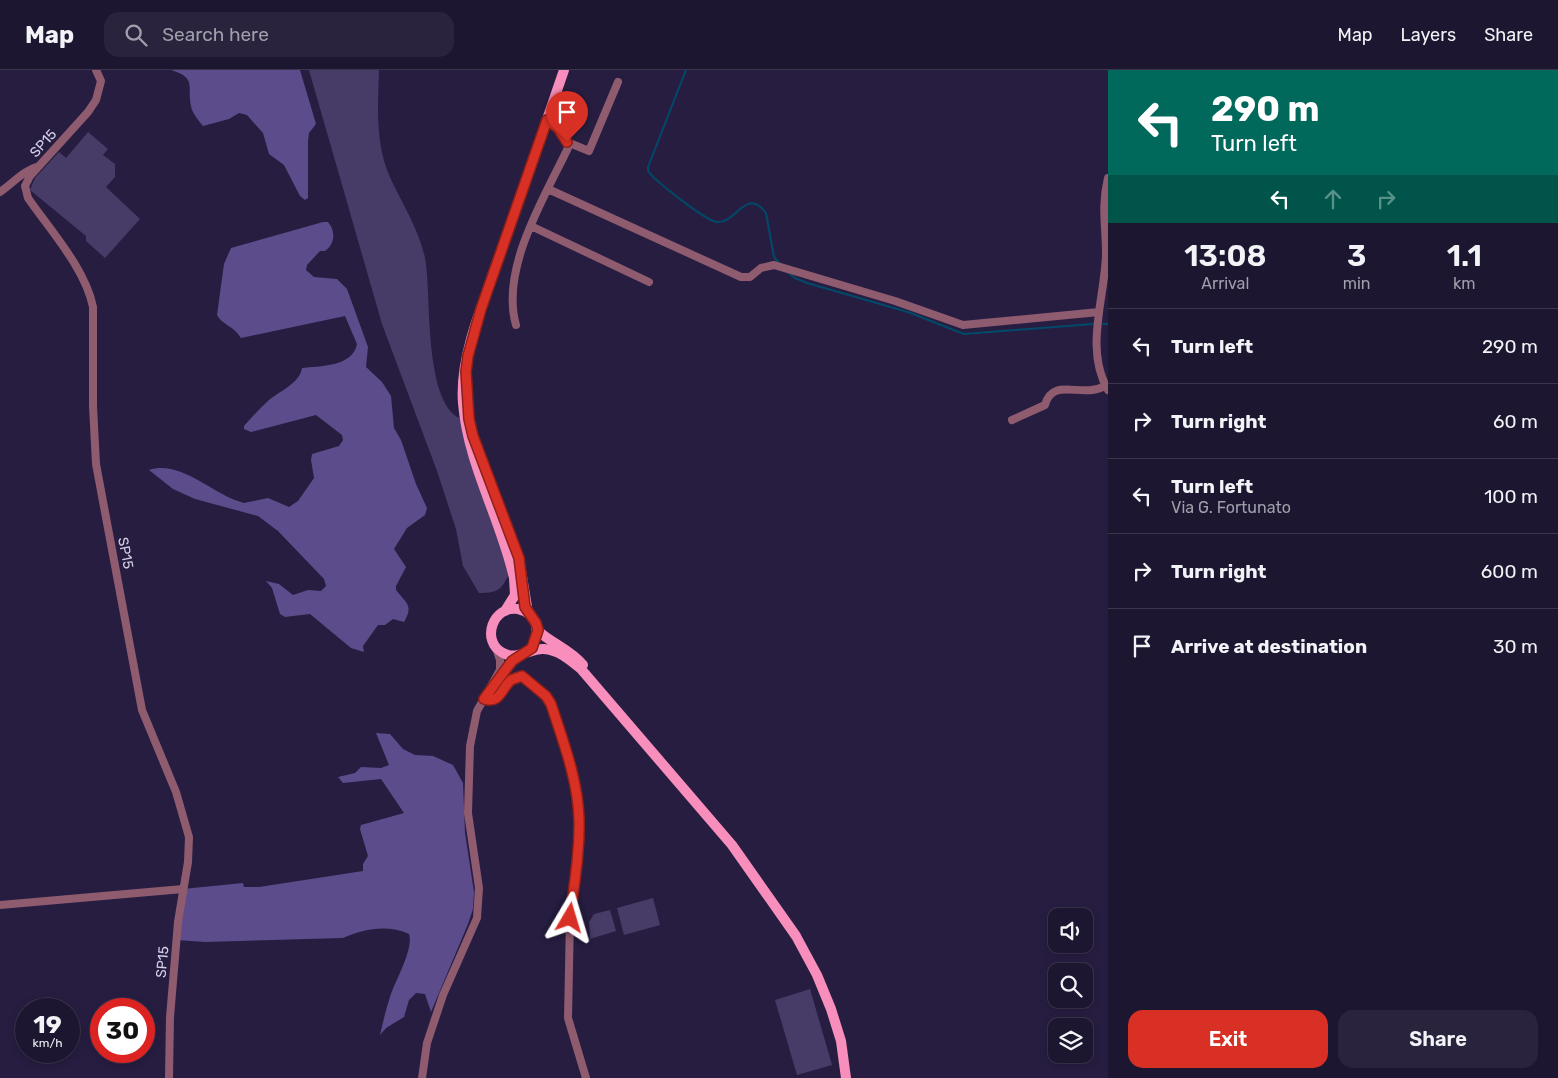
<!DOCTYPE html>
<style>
body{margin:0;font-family:Rubik,sans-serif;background:#2a233d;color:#f1f3f6;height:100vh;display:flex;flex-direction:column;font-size:19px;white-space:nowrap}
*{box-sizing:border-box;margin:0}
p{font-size:16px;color:#a09fab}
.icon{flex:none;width:28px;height:28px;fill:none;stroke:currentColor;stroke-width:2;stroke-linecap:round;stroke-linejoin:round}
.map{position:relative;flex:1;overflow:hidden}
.panel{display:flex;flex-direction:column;background:#1d1631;width:450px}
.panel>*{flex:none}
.top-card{background:#00695c;color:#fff;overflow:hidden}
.controls{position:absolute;left:1048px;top:838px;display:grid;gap:10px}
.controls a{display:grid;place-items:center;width:45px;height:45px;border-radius:10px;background:#1d1631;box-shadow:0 2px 8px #0003,0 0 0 1px #3b354d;font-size:25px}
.speed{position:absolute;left:15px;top:928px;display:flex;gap:10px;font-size:25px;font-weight:700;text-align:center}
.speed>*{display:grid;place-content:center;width:65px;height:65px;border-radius:50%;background:#1d1631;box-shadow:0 2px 8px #0003,0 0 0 1px #3b354d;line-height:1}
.speed small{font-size:12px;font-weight:400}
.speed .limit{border:8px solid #d22;background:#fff;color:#111}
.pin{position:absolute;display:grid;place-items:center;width:42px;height:42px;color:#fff;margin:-51px -21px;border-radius:50% 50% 50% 0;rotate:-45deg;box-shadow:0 0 5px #0007}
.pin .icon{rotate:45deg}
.me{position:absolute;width:55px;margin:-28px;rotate:7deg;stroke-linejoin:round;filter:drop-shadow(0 0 4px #0008)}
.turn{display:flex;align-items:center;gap:18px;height:105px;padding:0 20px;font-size:22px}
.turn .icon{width:65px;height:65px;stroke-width:2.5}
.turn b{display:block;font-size:35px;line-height:42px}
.lanes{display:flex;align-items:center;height:48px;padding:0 20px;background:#0003;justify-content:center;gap:25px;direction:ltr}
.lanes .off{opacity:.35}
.eta{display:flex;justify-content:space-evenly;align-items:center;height:85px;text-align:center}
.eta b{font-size:30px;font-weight:600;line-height:35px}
.primary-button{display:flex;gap:10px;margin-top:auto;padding:10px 20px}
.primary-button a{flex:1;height:58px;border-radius:15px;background:#d93025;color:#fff;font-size:20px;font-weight:600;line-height:58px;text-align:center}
.primary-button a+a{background:#2a233d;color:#f1f3f6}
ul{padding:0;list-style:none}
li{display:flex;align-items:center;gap:15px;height:75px;padding:0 20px;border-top:1px solid #3b354d}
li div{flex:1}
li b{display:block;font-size:19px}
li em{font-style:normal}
header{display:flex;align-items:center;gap:30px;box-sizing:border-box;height:70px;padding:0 25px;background:#1d1631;border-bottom:1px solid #3b354d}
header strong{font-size:24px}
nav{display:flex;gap:28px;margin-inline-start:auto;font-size:18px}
.search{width:350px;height:45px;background:#2a233d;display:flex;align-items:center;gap:12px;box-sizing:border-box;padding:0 18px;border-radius:15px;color:#a09fab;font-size:19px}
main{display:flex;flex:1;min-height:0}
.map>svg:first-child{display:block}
.green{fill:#473c67}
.forest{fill:#5c4c8c}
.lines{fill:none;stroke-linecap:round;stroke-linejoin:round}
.stream{stroke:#004a69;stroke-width:2}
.minor{stroke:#8e5b6f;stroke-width:8}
.major{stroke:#f88ebb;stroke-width:10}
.route-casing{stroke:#8d1f18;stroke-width:12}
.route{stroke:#d93025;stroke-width:9}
.labels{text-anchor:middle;stroke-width:5;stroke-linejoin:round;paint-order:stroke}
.street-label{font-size:14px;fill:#d4d0e7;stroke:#271d41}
</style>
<header>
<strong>Map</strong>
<div class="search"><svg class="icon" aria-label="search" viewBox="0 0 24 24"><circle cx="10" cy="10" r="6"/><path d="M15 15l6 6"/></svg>Search here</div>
<nav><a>Map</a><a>Layers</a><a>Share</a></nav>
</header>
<main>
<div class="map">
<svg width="1108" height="1008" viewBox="0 0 1108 1008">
<rect width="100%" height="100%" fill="#271d41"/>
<!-- green -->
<path class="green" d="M309,0H379C378,36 375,71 389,105C401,132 419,159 425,188C432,221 422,341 465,350L512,499C501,518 502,523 479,523L463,496L456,459L437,401L382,254Z
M88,62L108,79L103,85L115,94V107L106,117L140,149L105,188L86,171V166L30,120L35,108L59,82L66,88Z
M653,828L660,855L624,865L617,838Z
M610,840L616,861L590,869L589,852L594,844Z
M810,919L832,995L797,1005L775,930Z"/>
<!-- forest -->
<path class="forest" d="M171,0H300L316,54L309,63L308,71V128L305,130L300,126L284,95L269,84L263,63L247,45L239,43L229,49L203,56C199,51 192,43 191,36C187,16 197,8 171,0Z
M323,152H328C336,161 335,174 325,181H320L307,195L306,200L314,207L337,209L347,219L368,277L366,297L382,312L391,326L394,358L401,370L416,414L427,438L425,445L407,458L394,479L406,497L396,516V520C406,533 414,535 404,552L393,549L385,555H378L363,576L364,582L351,578L310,544L285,547L280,544L272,518L266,511L279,514L293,525L308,520L321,521L326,516L324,509L278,461L258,446L195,429L173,419L149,400C178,390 209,420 235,430L244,433L268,428L289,437L298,431L314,408L311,390L312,384L339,376L343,370L342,365L316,345L251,362L244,359V356C252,347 260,338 269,330C280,321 300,313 302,298C319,296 353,297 357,274L345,246L241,268C234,256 221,254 217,245L224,194L231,178Z
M376,663L390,664L403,679L415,685L433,686L453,695L463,713L465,763L474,822L473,839L468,854L431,942L425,924L416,923L409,930L404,947L386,958L380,965C383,952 386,939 390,927C395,911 414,879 409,864C388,854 363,859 343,868L205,872L177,870L183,819L243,813L244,817H259L363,801V794L368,786L360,759L361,755L404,743L381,709L343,713L338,707L355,703L361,697L381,698L389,695Z"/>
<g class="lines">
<!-- stream -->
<path class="stream" d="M686,0L648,97V101C655,111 706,151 717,152C736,154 746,116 766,143L774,187L780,194
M786,201L795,208L807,213L908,242L964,264L1093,254
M1103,254H1108"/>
<!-- minor -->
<path class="minor" d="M96,0L101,11L96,30L88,42L30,106L25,116L28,128C50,160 85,198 93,237V336L96,394L142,640L176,722L189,767L188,792L178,852L170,947L169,1008
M567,72L589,81L618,12
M1108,108C1101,137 1106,156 1106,184C1105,228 1084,279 1108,320
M548,119L741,207H750L761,198L774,195L895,231L963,255L1099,242
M0,122C13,113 24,100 39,96
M531,156L649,212
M516,255C500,199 544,128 568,78C566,65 557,57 547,50
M1012,350L1045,335C1053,306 1081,329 1105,316
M499,611L519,585
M484,629L491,631L497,629L506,614L516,606L527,609L551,634L574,711L579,747V770L570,848L568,948L586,1008
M0,835L183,819
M422,1008L427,973L443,925L477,848L479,818L468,743L470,676L477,641L500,600V590L496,578"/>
<!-- major -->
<path class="major" d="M477,380L519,488L528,543
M505,541L515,525L514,508C501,449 468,395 463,333C459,286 485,228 501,183C522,122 543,61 564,0
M537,560C552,574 570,579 583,595
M528,581C542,568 539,543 518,539C493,535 480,571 503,583C518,591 530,578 544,579C559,580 570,590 581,599L732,775L796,866L817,905L831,939L841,971L846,1008"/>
</g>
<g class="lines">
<!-- route casing -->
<g class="route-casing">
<path id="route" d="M567,72L558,58L547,50L481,239L468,286L466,302L469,349L473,366L519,488L525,537L536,553L538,560L532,578L512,591L484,629C500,634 501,619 511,610L522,606L546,626L551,634C563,671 578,710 579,749C580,782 574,815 570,848"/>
</g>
<!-- route -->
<use href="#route" class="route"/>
</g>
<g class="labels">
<!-- street labels -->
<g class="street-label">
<text transform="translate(43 73) rotate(-48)" y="5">SP15</text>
<text transform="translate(126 483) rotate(79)" y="5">SP15</text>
<text transform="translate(162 892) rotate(-85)" y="5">SP15</text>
</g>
</g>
</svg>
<div class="controls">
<a><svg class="icon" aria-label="sound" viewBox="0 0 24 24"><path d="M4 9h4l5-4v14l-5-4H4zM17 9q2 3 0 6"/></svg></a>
<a><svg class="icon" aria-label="search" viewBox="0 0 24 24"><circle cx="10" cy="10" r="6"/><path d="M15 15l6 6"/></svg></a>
<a><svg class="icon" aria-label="layers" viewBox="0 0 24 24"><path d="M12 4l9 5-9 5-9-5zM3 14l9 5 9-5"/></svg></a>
</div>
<div class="speed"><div>19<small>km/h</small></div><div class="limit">30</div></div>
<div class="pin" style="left:567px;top:72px;background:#d93025"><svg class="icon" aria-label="arrive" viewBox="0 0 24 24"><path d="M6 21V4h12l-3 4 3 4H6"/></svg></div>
<svg class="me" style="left:570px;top:848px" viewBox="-20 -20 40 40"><path d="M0-17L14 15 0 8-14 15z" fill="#d93025" stroke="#fff" stroke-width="4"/></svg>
</div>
<section class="panel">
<div class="top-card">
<div class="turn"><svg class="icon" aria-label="left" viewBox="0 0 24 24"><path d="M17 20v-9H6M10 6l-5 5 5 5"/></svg><div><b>290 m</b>Turn left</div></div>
<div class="lanes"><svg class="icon" aria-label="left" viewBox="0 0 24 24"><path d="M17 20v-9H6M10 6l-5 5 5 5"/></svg><svg class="icon off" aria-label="ahead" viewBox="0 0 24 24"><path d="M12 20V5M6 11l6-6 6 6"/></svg><svg class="icon off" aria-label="right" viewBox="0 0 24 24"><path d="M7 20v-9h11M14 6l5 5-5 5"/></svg></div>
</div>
<div class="eta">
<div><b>13:08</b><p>Arrival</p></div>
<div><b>3</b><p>min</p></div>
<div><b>1.1</b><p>km</p></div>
</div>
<ul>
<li><svg class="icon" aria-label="left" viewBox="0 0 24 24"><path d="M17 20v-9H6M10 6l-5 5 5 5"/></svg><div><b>Turn left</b></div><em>290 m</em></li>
<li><svg class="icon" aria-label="right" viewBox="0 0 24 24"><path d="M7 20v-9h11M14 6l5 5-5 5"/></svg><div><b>Turn right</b></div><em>60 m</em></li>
<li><svg class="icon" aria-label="left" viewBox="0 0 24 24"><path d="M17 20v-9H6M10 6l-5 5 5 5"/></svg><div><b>Turn left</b><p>Via G. Fortunato</p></div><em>100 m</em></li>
<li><svg class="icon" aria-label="right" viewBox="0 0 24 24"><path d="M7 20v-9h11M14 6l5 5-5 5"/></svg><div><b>Turn right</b></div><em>600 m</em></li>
<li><svg class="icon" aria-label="arrive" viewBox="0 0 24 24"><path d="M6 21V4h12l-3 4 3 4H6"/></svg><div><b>Arrive at destination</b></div><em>30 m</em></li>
</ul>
<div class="primary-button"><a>Exit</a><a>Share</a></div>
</section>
</main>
